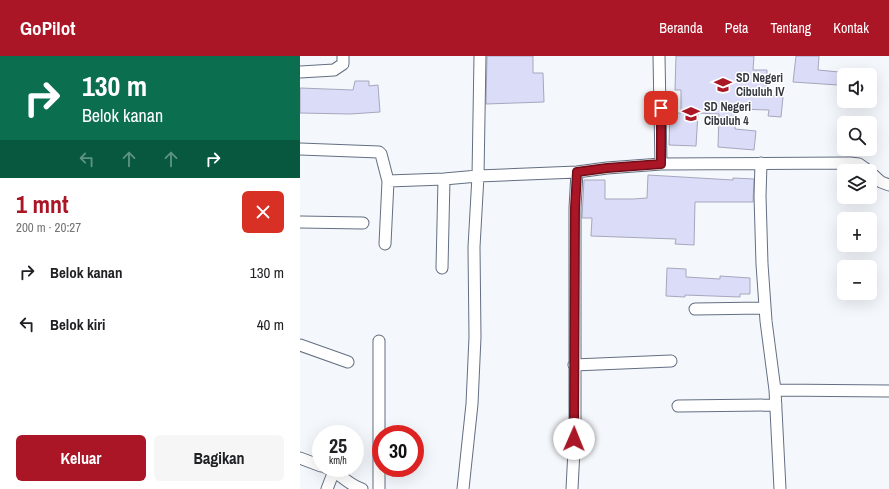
<!DOCTYPE html>
<html lang="id">
<meta charset="utf-8">
<style>
body{margin:0;font-family:"Archivo Narrow",sans-serif;background:#f6f6f6;color:#202124;height:100vh;display:flex;flex-direction:column;font-size:15px;white-space:nowrap}
*{box-sizing:border-box;margin:0}
p{font-size:13px;color:#757577}
.icon{flex:none;width:22px;height:22px;fill:none;stroke:currentColor;stroke-width:2;stroke-linecap:round;stroke-linejoin:round}
.map{position:relative;flex:1;overflow:hidden}
.side{display:flex;flex-direction:column;background:#fff;width:300px}
.side>*{flex:none}
.hud{background:#0b6e4f;color:#fff;overflow:hidden}
.fabs{position:absolute;left:537px;top:12px;display:grid;gap:8px}
.fabs a{display:grid;place-items:center;width:40px;height:40px;border-radius:6px;background:#fff;box-shadow:0 4px 16px #0002;font-size:20px}
.speed{position:absolute;left:12px;top:369px;display:flex;gap:8px;font-size:20px;font-weight:700;text-align:center}
.speed>*{display:grid;place-content:center;width:52px;height:52px;border-radius:50%;background:#fff;box-shadow:0 4px 16px #0002;line-height:1}
.speed small{font-size:10px;font-weight:400}
.speed .limit{border:6px solid #d22;background:#fff;color:#111}
.pin{position:absolute;display:grid;place-items:center;width:34px;height:34px;color:#fff;margin:-17px;border-radius:8px;box-shadow:0 2px 6px #0006}
.me{position:absolute;width:44px;margin:-22px;rotate:1deg;stroke-linejoin:round;filter:drop-shadow(0 0 3px #0008)}
.turn{display:flex;align-items:center;gap:14px;height:84px;padding:0 16px;font-size:18px}
.turn .icon{width:52px;height:52px;stroke-width:2.5}
.turn b{display:block;font-size:28px;line-height:34px}
.lanes{display:flex;align-items:center;height:38px;padding:0 16px;background:#0003;justify-content:center;gap:20px;direction:ltr}
.lanes .off{opacity:.35}
.round{display:grid;place-items:center;flex:none;width:42px;height:42px;border-radius:6px;background:#f6f6f6}
.headline{display:flex;align-items:center;justify-content:space-between;height:68px;padding:0 16px}
h1{font-size:24px;font-weight:700;line-height:30px;color:#ab1626}
.button{display:flex;gap:8px;margin-top:auto;padding:8px 16px}
.button a{flex:1;height:46px;border-radius:6px;background:#ab1626;color:#fff;font-size:16px;font-weight:700;line-height:46px;text-align:center}
.button a+a{background:#f6f6f6;color:#202124}
ul{padding:0;list-style:none}
li{display:flex;align-items:center;gap:12px;height:52px;padding:0 16px}
li div{flex:1}
li b{display:block;font-size:15px}
li em{font-style:normal}
header{display:flex;align-items:center;gap:24px;box-sizing:border-box;height:56px;padding:0 20px;background:#ab1626;color:#fff}
header strong{font-size:19px}
nav{display:flex;gap:22px;margin-inline-start:auto;font-size:14px}
main{display:flex;flex:1;min-height:0}
.map>svg:first-child{display:block}
.building{fill:#dbdcf7;stroke:#a6a7be}
.lines{fill:none;stroke-linecap:round;stroke-linejoin:round}
.minor-casing{stroke:#636f82;stroke-width:13}
.minor{stroke:#fff;stroke-width:11}
.route-casing{stroke:#6f0e19;stroke-width:10}
.route{stroke:#ab1626;stroke-width:7}
.labels{text-anchor:middle;stroke-width:3;stroke-linejoin:round;paint-order:stroke}
.poi-label{font-size:12px;font-weight:bold;fill:#333840;stroke:#fff;text-anchor:start}
</style>
<header>
<strong>GoPilot</strong>
<nav><a>Beranda</a><a>Peta</a><a>Tentang</a><a>Kontak</a></nav>
</header>
<main>
<section class="side">
<div class="hud">
<div class="turn"><svg class="icon" aria-label="right" viewBox="0 0 24 24"><path d="M7 20v-9h11M14 6l5 5-5 5"/></svg><div><b>130 m</b>Belok kanan</div></div>
<div class="lanes"><svg class="icon off" aria-label="left" viewBox="0 0 24 24"><path d="M17 20v-9H6M10 6l-5 5 5 5"/></svg><svg class="icon off" aria-label="ahead" viewBox="0 0 24 24"><path d="M12 20V5M6 11l6-6 6 6"/></svg><svg class="icon off" aria-label="ahead" viewBox="0 0 24 24"><path d="M12 20V5M6 11l6-6 6 6"/></svg><svg class="icon" aria-label="right" viewBox="0 0 24 24"><path d="M7 20v-9h11M14 6l5 5-5 5"/></svg></div>
</div>
<div class="headline"><div><h1>1 mnt</h1><p>200 m · 20:27</p></div><a class="round" style="background:#d93025;color:#fff"><svg class="icon" aria-label="close" viewBox="0 0 24 24"><path d="M6 6l12 12M18 6L6 18"/></svg></a></div>
<ul>
<li><svg class="icon" aria-label="right" viewBox="0 0 24 24"><path d="M7 20v-9h11M14 6l5 5-5 5"/></svg><div><b>Belok kanan</b></div><em>130 m</em></li>
<li><svg class="icon" aria-label="left" viewBox="0 0 24 24"><path d="M17 20v-9H6M10 6l-5 5 5 5"/></svg><div><b>Belok kiri</b></div><em>40 m</em></li>
</ul>
<div class="button"><a>Keluar</a><a>Bagikan</a></div>
</section>
<div class="map">
<svg width="589" height="433" viewBox="0 0 589 433">
<rect width="100%" height="100%" fill="#f4f7fb"/>
<!-- building -->
<path class="building" d="M187,0H233V17H243L244,46L186,48Z
M376,0H454L453,14H467L466,39L483,41L481,61L468,60L469,54L435,53V73L456,75L454,94L418,91L419,58L398,57L396,90L369,89L370,57H381V34H375Z
M496,0H519L518,14L539,16L538,29L493,26Z
M55,25H69V30L78,29L80,56L50,58L0,57V32L53,34Z
M348,119L433,124V122L454,123L453,146H395L394,189L375,188L376,183L291,180L292,162H282L284,124H305V143H333L347,142Z
M367,212L386,213V221L420,223V220L450,222V238H440V241L385,239V241L366,240Z"/>
<g class="lines">
<!-- minor casing -->
<g class="minor-casing">
<path id="minor" d="M180,0L178,120L277,116L307,112L361,108L550,107L559,108L569,115
M359,0L361,108
M0,16L34,14L43,8V0
M0,93L79,96L81,98L88,125
M461,107L460,140L462,208L466,265L475,334L480,433
M570,116L581,126L589,129
M0,166L63,167
M85,188L88,125L144,123L178,120L174,191L175,281L172,348L163,433
M142,212L144,123
M395,253L465,252
M0,289L48,306
M274,309L371,305
M475,334L589,335
M378,350L476,349
M0,402L21,410
M27,412C40,417 48,429 62,433
M27,433L34,415
M79,433V285
M272,433L275,374V152L277,116"/>
</g>
<!-- minor -->
<use href="#minor" class="minor"/>
</g>
<g class="lines">
<!-- route casing -->
<g class="route-casing">
<path id="route" d="M274,383L275,152L277,116L307,112L361,108V52"/>
</g>
<!-- route -->
<use href="#route" class="route"/>
</g>
<!-- icons -->
<defs>
<g id="school-bare" transform="scale(1.38)"><path d="M0-5L7-2L0 1L-7-2ZM-4 1L0 2.5L4 1V4Q0 6-4 4Z" fill="#ab1626" stroke="#fff" stroke-width="2.5" paint-order="stroke"/></g>
</defs>
<g fill-rule="evenodd">
<use href="#school-bare" x="423" y="29"/>
<use href="#school-bare" x="391" y="58"/>
</g>
<g class="labels">
<!-- poi labels -->
<g class="poi-label">
<text x="436" y="26">SD Negeri<tspan x="436" dy="14">Cibuluh IV</tspan></text>
<text x="404" y="55">SD Negeri<tspan x="404" dy="14">Cibuluh 4</tspan></text>
</g>
</g>
</svg>
<div class="fabs">
<a><svg class="icon" aria-label="sound" viewBox="0 0 24 24"><path d="M4 9h4l5-4v14l-5-4H4zM17 9q2 3 0 6"/></svg></a>
<a><svg class="icon" aria-label="search" viewBox="0 0 24 24"><circle cx="10" cy="10" r="6"/><path d="M15 15l6 6"/></svg></a>
<a><svg class="icon" aria-label="layers" viewBox="0 0 24 24"><path d="M12 4l9 5-9 5-9-5zM3 14l9 5 9-5"/></svg></a>
<a>+</a>
<a>−</a>
</div>
<div class="speed"><div>25<small>km/h</small></div><div class="limit">30</div></div>
<div class="pin" style="left:361px;top:52px;background:#d93025"><svg class="icon" aria-label="arrive" viewBox="0 0 24 24"><path d="M6 21V4h12l-3 4 3 4H6"/></svg></div>
<svg class="me" style="left:274px;top:383px" viewBox="-20 -20 40 40"><circle r="19" fill="#fff"/><path d="M0-13L10 11 0 6-10 11z" fill="#ab1626"/></svg>
</div>
</main>
